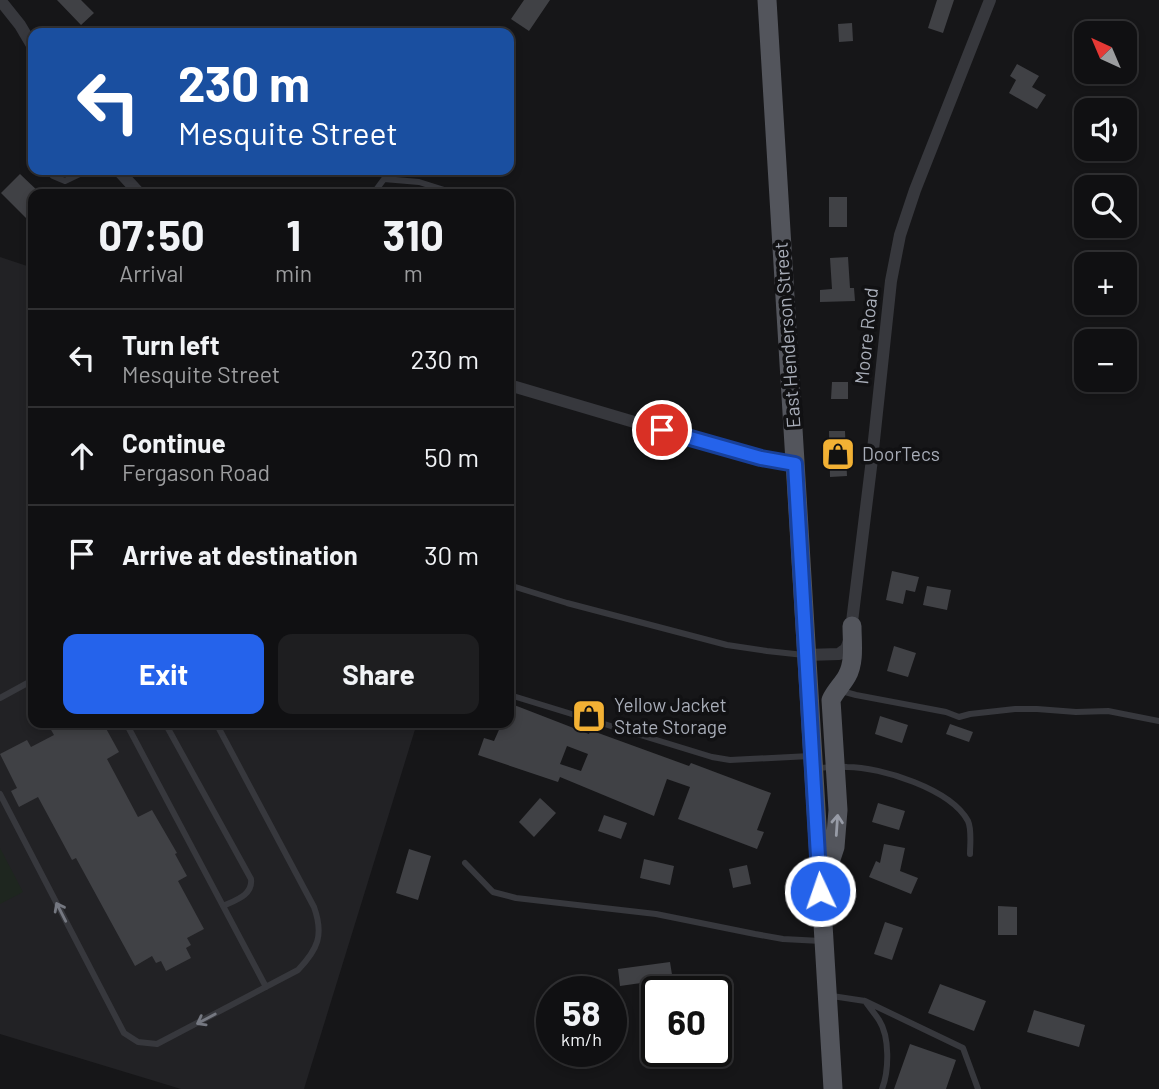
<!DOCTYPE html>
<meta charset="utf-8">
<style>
body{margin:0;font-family:Barlow,sans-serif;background:#1e1e20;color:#f1f3f6;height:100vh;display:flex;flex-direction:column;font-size:26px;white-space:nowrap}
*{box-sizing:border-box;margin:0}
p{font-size:23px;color:#9c9d9f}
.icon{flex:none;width:38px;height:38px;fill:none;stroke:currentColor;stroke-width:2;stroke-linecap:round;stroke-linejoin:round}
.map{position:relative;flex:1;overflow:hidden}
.details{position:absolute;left:28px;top:189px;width:486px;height:539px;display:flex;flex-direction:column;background:#101012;border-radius:14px;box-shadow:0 4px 10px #0003,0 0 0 2px #303032}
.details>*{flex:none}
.top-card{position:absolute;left:28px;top:28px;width:486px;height:147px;border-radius:14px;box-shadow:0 4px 10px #0003,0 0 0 2px #303032;background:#1a4fa0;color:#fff;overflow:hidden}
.needle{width:46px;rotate:316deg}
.controls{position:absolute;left:1074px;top:21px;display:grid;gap:14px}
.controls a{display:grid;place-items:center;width:63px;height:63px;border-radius:14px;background:#101012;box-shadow:0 4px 10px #0003,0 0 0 2px #303032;font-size:35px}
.speed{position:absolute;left:536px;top:976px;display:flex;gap:14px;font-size:35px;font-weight:700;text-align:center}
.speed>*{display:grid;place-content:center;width:91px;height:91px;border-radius:50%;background:#101012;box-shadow:0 4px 10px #0003,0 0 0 2px #303032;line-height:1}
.speed small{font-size:18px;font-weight:400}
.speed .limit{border:4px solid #111;border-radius:10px;background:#fff;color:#111}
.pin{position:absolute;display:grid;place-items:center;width:60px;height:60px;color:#fff;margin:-30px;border:4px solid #fff;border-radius:50%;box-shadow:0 2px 7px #0007}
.me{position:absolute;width:77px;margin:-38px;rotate:357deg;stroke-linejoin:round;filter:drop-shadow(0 0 5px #0008)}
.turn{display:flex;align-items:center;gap:24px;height:147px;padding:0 35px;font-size:32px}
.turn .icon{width:91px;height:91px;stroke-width:2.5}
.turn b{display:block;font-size:49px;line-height:60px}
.eta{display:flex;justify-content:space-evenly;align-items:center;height:119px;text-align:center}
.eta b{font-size:42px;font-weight:700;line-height:49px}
.button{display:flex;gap:14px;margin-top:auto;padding:14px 35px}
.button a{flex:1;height:80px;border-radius:14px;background:#2563eb;color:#fff;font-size:28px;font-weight:700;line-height:80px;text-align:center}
.button a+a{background:#1e1e20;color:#f1f3f6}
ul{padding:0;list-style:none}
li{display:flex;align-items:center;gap:21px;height:98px;padding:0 35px;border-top:2px solid #303032}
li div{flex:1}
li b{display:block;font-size:26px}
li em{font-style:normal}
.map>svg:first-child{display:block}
.built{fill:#222225}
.green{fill:#1e261f}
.building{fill:#404145;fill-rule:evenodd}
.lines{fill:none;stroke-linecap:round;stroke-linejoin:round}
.service{stroke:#37383d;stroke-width:6}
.minor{stroke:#37383d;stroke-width:12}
.primary{stroke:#53555c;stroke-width:19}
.oneway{stroke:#979ba6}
.oneway2{stroke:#757881}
.route-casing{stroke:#184099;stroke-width:18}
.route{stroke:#2563eb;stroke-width:12}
.labels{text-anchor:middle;stroke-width:7;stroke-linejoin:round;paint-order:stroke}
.street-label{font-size:19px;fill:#a8adb8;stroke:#111113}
.poi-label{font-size:19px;fill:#a8adb8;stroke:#111113;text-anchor:start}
</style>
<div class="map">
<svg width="1159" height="1089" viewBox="0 0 1159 1089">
<rect width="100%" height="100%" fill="#161618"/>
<!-- built -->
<path class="built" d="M0,257L33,268V723H417L304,1089H181L0,1034Z"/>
<!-- green -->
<path class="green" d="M0,848L23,892L0,904Z"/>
<!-- building -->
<path class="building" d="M57,0H81L94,13L81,25Z
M524,0H550L529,31L511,19Z
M937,0H954L943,33L928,28Z
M852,23L853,41L839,42L838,24Z
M1017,64L1039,76L1032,87L1046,95L1037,109L1009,93L1016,80L1010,76Z
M20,174L41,194H33V225L1,193Z
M829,197H847V227H829Z
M848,257L850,288H854L855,301L820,302V290L832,289L830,258Z
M832,382H848V399H831Z
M829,431H845L847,476L830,477Z
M892,571L919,577L915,592L906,590L903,604L886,600Z
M927,586L951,590L947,610L923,605Z
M894,646L916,653L908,677L887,671Z
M509,703L589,734L590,730L689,766L691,763L771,793L757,830L764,832L757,849L678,819L690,787L667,779L654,816L560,777L558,782L478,755L484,738L494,741L502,723H509ZM567,746L588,754L581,771L560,764Z
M880,716L908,725L902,743L875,734Z
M47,723H103L119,752L107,759L138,817L152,810L177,853L175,854L187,876L178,881L204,929L187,938L191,945L186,948L191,958L166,971L161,961L156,963L152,956L135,966L76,858L72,860L38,797L19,807L11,791L17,788L0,754L27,740L31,747L54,735Z
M950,724L973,732L969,742L946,734Z
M540,798L556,813L534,837L519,822Z
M878,803L905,811L899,830L872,822Z
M604,815L627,823L621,839L598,831Z
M884,844L905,848L900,871L918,878L911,894L869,877L876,861L880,863Z
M409,849L431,856L418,900L396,893Z
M644,859L674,866L670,885L640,878Z
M747,865L751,884L733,888L729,869Z
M998,906L1017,907V935H998Z
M885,922L903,928L892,960L874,954Z
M670,962L673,981L655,983L656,992L642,993L641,983L620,986L618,969Z
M940,984L986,1001L974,1031L928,1013Z
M1034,1010L1085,1025L1079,1047L1027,1032Z
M910,1044L956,1060L946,1089H894Z"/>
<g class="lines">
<!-- service -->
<path class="service" d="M33,142V156
M46,170L53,176L65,181L88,170
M373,194L384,179L419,182L457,194
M509,585L567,603L727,645L767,651L804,655
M841,688L845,692L856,695L946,712L959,717L970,714L1015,709H1037L1076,712L1108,711L1159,721
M513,696L712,757L730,760L810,756
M0,698L33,680
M126,723L266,987
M165,723L251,879C253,895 236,900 223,906
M815,768C825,768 837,766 847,767C881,767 951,789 968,821C972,830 970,844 970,854
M0,794L124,1033L138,1042L157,1044L298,970C318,949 324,935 314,907L216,723
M465,863L493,892L516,898L656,914L755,934L783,939L821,941
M832,996L865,1001C870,1008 875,1014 879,1020C890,1037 889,1071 882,1089
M865,1001L963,1048L978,1089"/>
<!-- minor -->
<path class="minor" d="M0,0L20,25L33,47
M118,170L140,194
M509,385L712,445L761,458L795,464
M806,655L839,654L846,649L850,638L872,459L891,281L900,235L915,190L990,0"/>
<!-- primary -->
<path class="primary" d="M767,0L833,1089
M824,880L835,847L838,810L831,700C835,691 842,685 847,676C855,662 852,642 852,626"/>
</g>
<!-- one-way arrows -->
<defs><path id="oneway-shaft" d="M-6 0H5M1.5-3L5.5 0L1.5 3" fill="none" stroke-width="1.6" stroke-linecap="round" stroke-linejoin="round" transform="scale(1.75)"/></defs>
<use class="oneway" href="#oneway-shaft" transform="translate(837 825) rotate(-86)"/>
<g class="oneway2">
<use href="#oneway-shaft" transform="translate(61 912) rotate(-117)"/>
<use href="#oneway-shaft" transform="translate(206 1019) rotate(152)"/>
</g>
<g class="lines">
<!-- route casing -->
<g class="route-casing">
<path id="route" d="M662,430L761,458L795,464L820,891"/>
</g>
<!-- route -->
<use href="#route" class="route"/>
</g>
<!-- icons -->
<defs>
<g id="shop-square" transform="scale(1.75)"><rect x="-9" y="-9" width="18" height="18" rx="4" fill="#f2b134" stroke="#111113"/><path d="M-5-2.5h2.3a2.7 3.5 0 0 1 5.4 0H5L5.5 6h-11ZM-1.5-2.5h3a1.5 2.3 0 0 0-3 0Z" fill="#111"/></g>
</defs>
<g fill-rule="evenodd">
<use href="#shop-square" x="838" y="454"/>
<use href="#shop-square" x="589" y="716"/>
</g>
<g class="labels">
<!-- street labels -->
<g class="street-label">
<text transform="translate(787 335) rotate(-94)" y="7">East Henderson Street</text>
<text transform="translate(866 336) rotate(-84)" y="7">Moore Road</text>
</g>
<!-- poi labels -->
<g class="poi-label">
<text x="862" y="461">DoorTecs</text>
<text x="614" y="712">Yellow Jacket<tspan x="614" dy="22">State Storage</tspan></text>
</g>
</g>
</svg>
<div class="controls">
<a><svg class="needle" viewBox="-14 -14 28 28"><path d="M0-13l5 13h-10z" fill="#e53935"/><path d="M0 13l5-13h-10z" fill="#9c9d9f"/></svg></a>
<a><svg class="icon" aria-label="sound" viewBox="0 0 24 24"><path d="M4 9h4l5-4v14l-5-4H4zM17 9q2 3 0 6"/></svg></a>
<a><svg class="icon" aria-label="search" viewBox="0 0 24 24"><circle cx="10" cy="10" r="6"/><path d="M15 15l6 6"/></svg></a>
<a>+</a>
<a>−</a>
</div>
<div class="speed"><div>58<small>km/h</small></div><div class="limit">60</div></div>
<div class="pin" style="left:662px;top:430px;background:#d93025"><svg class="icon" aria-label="arrive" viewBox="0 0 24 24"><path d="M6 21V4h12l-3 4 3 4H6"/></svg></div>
<svg class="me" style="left:820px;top:891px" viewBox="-20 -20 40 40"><circle r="17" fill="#2563eb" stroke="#fff" stroke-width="3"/><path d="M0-11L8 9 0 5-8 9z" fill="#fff"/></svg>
<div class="top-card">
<div class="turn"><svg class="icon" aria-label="left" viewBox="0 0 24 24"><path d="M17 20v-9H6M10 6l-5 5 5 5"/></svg><div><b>230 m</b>Mesquite Street</div></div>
</div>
<section class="details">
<div class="eta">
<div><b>07:50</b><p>Arrival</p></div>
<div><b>1</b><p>min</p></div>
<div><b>310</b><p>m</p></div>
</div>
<ul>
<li><svg class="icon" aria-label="left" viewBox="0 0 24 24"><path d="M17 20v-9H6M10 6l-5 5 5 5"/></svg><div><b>Turn left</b><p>Mesquite Street</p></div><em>230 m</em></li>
<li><svg class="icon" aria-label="ahead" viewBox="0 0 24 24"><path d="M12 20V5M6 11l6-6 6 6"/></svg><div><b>Continue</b><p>Fergason Road</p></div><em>50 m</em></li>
<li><svg class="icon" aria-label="arrive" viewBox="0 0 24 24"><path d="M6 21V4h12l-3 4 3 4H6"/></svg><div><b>Arrive at destination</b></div><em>30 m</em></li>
</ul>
<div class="button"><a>Exit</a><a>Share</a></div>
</section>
</div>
